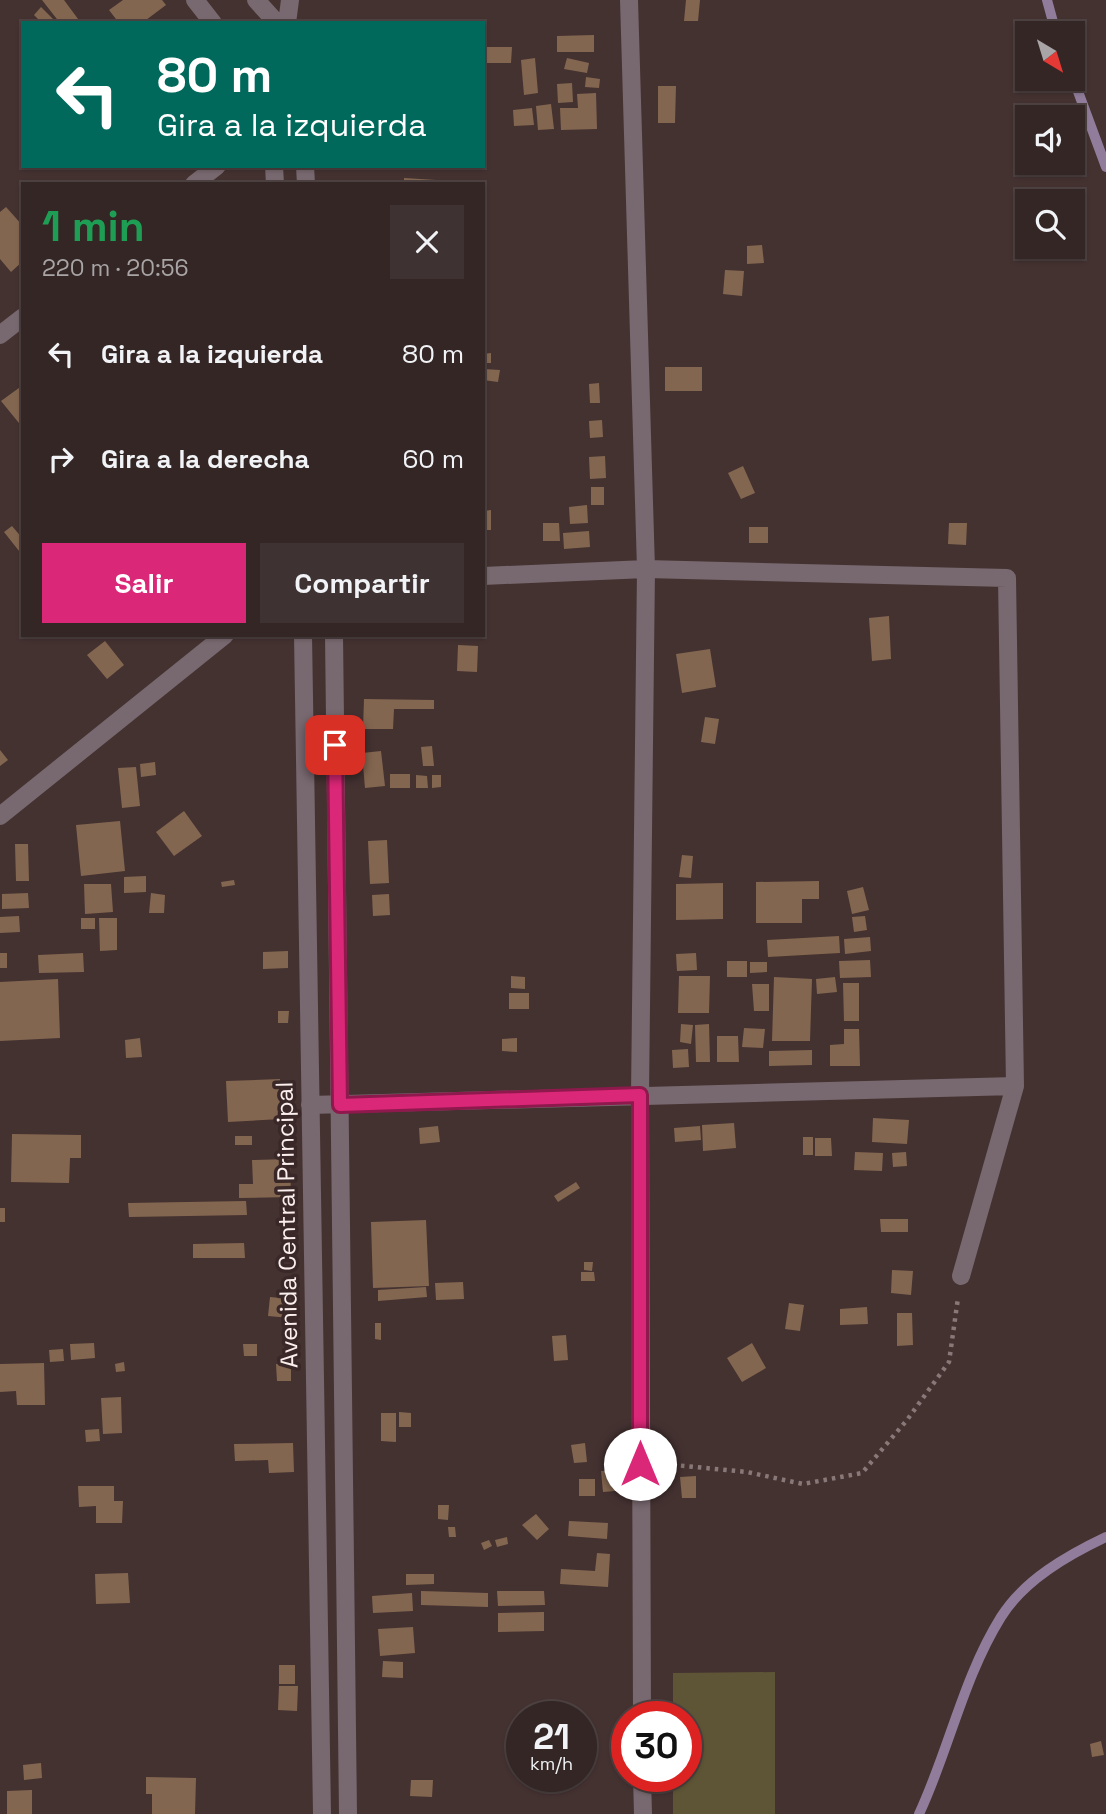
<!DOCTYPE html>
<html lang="es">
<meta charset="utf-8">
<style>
body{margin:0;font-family:"Space Grotesk",sans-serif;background:#3e3232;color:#f1f3f6;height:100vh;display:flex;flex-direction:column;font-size:26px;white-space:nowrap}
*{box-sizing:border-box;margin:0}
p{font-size:23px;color:#a9a5a7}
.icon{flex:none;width:38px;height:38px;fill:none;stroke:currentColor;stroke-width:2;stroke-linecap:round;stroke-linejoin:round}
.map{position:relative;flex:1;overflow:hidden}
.drawer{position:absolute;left:21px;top:182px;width:464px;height:455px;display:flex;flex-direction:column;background:#332625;border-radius:0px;box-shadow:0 2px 5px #0004,0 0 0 2px #4e4342}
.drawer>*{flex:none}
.guide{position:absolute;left:21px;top:21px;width:464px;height:147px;border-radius:0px;box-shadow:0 2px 5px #0004,0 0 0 2px #4e4342;background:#00695c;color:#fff;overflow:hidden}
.needle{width:46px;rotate:142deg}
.controls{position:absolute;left:1015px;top:21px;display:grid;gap:14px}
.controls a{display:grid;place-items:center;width:70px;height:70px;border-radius:0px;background:#332625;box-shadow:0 2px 5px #0004,0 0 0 2px #4e4342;font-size:35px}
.speed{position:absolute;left:506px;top:1701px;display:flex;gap:14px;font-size:35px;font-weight:700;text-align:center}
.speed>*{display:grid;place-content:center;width:91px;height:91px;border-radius:50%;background:#332625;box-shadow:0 2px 5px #0004,0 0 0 2px #4e4342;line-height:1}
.speed small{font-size:18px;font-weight:400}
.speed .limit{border:10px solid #d22;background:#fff;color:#111}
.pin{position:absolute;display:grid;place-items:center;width:60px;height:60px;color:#fff;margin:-30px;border-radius:14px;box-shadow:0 4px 10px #0006}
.me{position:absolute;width:77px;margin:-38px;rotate:0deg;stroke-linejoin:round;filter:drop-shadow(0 0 5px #0008)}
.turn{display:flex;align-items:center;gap:24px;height:147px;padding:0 21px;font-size:32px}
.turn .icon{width:91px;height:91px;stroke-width:2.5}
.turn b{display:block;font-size:49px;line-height:60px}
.round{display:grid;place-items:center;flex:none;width:74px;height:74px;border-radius:0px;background:#3e3232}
.head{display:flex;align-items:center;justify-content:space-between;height:119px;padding:0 21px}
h1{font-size:42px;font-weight:800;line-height:52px;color:#1e9e55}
.cta{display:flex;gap:14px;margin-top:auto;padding:14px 21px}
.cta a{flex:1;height:80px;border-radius:0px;background:#db2777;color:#fff;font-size:28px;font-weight:800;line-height:80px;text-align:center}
.cta a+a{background:#3e3232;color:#f1f3f6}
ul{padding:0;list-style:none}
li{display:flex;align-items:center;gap:21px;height:105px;padding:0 21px}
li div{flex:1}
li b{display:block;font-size:26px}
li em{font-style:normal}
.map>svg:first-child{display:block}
.green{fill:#5e5536}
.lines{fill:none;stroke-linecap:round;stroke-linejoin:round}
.stream{stroke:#917d9b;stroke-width:10}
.building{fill:#836650}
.path{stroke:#887877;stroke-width:4.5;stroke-dasharray:3.5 5;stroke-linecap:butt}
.minor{stroke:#78686f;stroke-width:18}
.route-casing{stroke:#8e194d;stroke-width:18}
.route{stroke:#db2777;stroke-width:12}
.labels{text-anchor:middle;stroke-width:7;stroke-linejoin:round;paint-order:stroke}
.street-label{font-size:24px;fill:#fbefee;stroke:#392827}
</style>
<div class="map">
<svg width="1106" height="1814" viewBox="0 0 1106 1814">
<rect width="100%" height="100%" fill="#443231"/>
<!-- green -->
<path class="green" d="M775,1672V1814H673V1776H686V1717H673V1673Z"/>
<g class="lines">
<!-- stream -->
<path class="stream" d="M1047,0L1056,33
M1073,78L1106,167
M919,1814C949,1750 963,1678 1001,1617C1024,1580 1068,1555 1106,1537"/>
</g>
<!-- building -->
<path class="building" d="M42,0H64L81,23H60Z
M123,0H162L166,5L142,23H119L109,10Z
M686,0H700L698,21H684Z
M41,7L57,23H42L34,15Z
M594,35V52H557V36Z
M483,47H512L511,63H483Z
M535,58L538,93L524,95L521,60Z
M567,58L589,63L587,73L564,69Z
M586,77L600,79L599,88L585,87Z
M572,83L573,102L558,103L557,84Z
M658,86H676L675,123H658Z
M596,93L597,129L561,130L560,108H578L577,94Z
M551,104L554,129L538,130L536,106Z
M532,108L534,125L514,126L513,110Z
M404,178L452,181V184H404Z
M6,207L23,226V261L11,272L0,259V212Z
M762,245L764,263L747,264V246Z
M725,270L744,271L742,296L723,294Z
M491,353V363H483V354Z
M665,367H702V391H665Z
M483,369L500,370L498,382L483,380Z
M599,383L600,403H590L589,384Z
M23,385V428L1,401Z
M602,420L603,437L590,438L589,421Z
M605,456L606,478L590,479L589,457Z
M743,466L755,493L741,499L728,473Z
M591,487H604V505H591Z
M587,505L588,523L570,524L569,507Z
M491,510V530H485L484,511Z
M543,523H559L560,541H543Z
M949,523H967L966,545L948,544Z
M12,526L23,539V556L4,532Z
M749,527H768V543H749Z
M589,531L590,547L564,549L563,533Z
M889,616L891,659L872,661L869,618Z
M105,641L124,665L107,679L87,655Z
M458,645L478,646L477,672L457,671Z
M710,649L716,687L682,693L676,654Z
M364,699L434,700V709H394L393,729H363Z
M705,717L719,719L715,744L701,742Z
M432,746L434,766H423L421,747Z
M0,750L8,760L0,766Z
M381,751L385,786L365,788L362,753Z
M155,762L156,775L141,777L140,764Z
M136,767L140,806L122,808L118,768Z
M390,774H410V788H390Z
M416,775L427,776L428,788H416Z
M432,775H441V787L432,788Z
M184,811L202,836L174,856L156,832Z
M120,821L125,871L81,876L76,825Z
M387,840L389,883L370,884L368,841Z
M15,844H28L29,881H16Z
M682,855L693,856L691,878L679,877Z
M146,876V892L124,893V877Z
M234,880L235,885L222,887L221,882Z
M819,881V899H802V923H756V882Z
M723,883V919L676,920V884Z
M84,884H111L113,912L85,914Z
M863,887L869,910L852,914L847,891Z
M28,893L29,908L2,909V894Z
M151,893L165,895L164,913H149Z
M389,894L390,915L373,916L372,895Z
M19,916L20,932L0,933V917Z
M865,916L867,930L854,932L852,917Z
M81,918H95V929H81Z
M99,918H117V950L100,951Z
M839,936L840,953L768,957L767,940Z
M870,937L871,951L845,954L844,939Z
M288,951V968L263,969V952Z
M0,953H7V968H0Z
M83,953L84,972L39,973L38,955Z
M696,953L697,970L677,971L676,954Z
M870,960L871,977L840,978L839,961Z
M727,961H747V977H727Z
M750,962H767V972L750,973Z
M511,976L525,977V989L511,988Z
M679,976H710L709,1013H678Z
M774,977L812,979L810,1041H772Z
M835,977L837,992L817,994L816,979Z
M58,979L60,1038L0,1041V982Z
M843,983H859V1021H844Z
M752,984H769V1011H754Z
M509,993H529V1009H509Z
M278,1011H289L288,1023H278Z
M681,1024L693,1025L691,1044L680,1042Z
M709,1024L710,1062H696L695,1025Z
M744,1028L765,1029L763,1048L742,1047Z
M844,1029H859L860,1066H830V1045L844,1044Z
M717,1036H738L739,1062H717Z
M140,1038L142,1057L126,1058L125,1040Z
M517,1038V1052L502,1051V1039Z
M688,1049L689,1067L673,1068L672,1050Z
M812,1050V1065L769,1066V1051Z
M280,1079L281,1119L228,1122L226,1081Z
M873,1118L909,1120L907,1144L872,1142Z
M734,1123L736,1148L703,1151L702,1125Z
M438,1126L440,1142L420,1144L419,1128Z
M700,1126L701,1140L675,1142L674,1128Z
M12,1134L81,1135V1158H70L69,1183L11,1182Z
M235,1136H252V1145H235Z
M803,1137H813V1155H803Z
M815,1138H831L832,1156H815Z
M855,1152L883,1153L882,1171L854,1170Z
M906,1152L907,1166L893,1167L892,1153Z
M290,1159L291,1197L239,1198V1184H253L252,1160Z
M576,1182L580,1188L558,1202L554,1196Z
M246,1201L247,1215L129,1217L128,1203Z
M0,1208H5V1222H0Z
M880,1219H908V1232H881Z
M426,1220L429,1286L373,1288L371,1222Z
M244,1243L245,1258H193V1244Z
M584,1262H593L592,1271L584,1270Z
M892,1270L913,1271L911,1295L891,1293Z
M581,1272H594L595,1281H581Z
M463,1282L464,1299L436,1300L435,1283Z
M426,1287L427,1297L378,1301V1290Z
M270,1297L291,1299L290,1318L268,1316Z
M789,1303L804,1305L800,1331L785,1329Z
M867,1307L868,1324L840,1325V1309Z
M897,1313H912L913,1345L897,1346Z
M375,1323H381V1340L375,1339Z
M566,1335L568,1360L554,1361L552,1336Z
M94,1343L95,1358L71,1360L70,1344Z
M752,1343L766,1368L742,1382L727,1358Z
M243,1344H257V1356H244Z
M63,1349L64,1361L50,1362L49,1350Z
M124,1362L125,1371L116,1372L115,1364Z
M44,1363L45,1405H17L16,1391L0,1392V1364Z
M291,1363V1381H277L276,1364Z
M121,1397L122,1433L103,1434L101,1398Z
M399,1412L411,1413V1427H399Z
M381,1413H396V1442L381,1441Z
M99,1429L100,1441L86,1442L85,1430Z
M293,1443L294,1472L269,1473L268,1460L235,1461L234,1444Z
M585,1443L587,1462L574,1463L571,1445Z
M614,1470L615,1491L603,1492L601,1471Z
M696,1476V1498H682L680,1477Z
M579,1479H595V1496H579Z
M78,1486H114V1501H123L122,1523H96V1506L79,1507Z
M438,1505H449L448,1520L438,1519Z
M536,1514L549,1529L537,1540L522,1525Z
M569,1521L608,1523L607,1539L568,1536Z
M448,1527H455L456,1537H449Z
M507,1537L508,1544L497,1547L495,1540Z
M489,1540L492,1546L484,1550L481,1543Z
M597,1553L610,1554L608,1587L560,1584L561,1569L595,1571Z
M128,1573L130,1603L96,1604L95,1574Z
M406,1574H434V1584L406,1585Z
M421,1591L488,1593V1607L421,1605Z
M497,1591H544L545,1605L498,1606Z
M412,1593L413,1611L373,1613L372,1596Z
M544,1612V1631L498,1632V1613Z
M413,1627L415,1653L380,1656L378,1629Z
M383,1661L403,1662V1678L382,1677Z
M279,1665H295V1684H279Z
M279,1686H298L297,1711L278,1710Z
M1101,1741L1104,1755L1092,1757L1090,1744Z
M41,1763L42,1778L24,1780L23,1765Z
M146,1777L196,1778L195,1814H152V1794H146Z
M411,1780H433L432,1797L410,1796Z
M32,1790V1814H7V1791Z"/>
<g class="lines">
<!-- path -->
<path class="path" d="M664,1464L747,1472L803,1484L862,1473L907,1420L949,1362L958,1298"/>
<!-- minor -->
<path class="minor" d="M195,0L213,23
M256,0L277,23
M629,0L646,569L640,1095L642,1717
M287,23L290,0
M274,166L275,184
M305,166L306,184
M194,184L217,166
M0,335L23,317
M483,576L646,569L1007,578L1015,1086L961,1276
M303,635L322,1814
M334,635L348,1814
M0,816L225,635
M310,1105L1015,1086
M642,1776L643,1814"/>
</g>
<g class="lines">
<!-- route casing -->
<g class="route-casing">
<path id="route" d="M335,745L340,1105L640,1095V1464"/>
</g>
<!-- route -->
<use href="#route" class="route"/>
</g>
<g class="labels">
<!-- street labels -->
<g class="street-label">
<text transform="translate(287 1225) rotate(-91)" y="8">Avenida Central Principal</text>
</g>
</g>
</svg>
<div class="controls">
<a><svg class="needle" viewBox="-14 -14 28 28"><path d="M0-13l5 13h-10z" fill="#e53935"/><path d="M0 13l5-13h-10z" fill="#a9a5a7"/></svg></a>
<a><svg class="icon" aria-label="sound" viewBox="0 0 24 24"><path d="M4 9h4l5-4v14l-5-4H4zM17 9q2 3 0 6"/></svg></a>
<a><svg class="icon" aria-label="search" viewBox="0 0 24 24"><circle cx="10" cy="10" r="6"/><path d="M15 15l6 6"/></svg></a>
</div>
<div class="speed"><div>21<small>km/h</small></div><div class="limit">30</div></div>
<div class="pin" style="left:335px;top:745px;background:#d93025"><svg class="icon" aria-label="arrive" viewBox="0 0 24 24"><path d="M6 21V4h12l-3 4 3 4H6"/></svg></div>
<svg class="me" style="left:640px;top:1464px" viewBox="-20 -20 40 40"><circle r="19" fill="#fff"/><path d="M0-13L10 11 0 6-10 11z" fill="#db2777"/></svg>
<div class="guide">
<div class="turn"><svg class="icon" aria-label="left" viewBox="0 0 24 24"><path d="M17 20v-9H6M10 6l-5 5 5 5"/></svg><div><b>80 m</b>Gira a la izquierda</div></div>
</div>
<section class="drawer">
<div class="head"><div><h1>1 min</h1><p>220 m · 20:56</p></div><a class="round"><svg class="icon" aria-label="close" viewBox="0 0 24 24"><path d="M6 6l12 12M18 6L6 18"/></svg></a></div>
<ul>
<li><svg class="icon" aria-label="left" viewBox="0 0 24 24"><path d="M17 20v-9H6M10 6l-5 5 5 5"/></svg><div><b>Gira a la izquierda</b></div><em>80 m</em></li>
<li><svg class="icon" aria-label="right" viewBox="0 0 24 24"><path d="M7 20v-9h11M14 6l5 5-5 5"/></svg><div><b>Gira a la derecha</b></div><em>60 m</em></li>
</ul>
<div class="cta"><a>Salir</a><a>Compartir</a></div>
</section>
</div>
